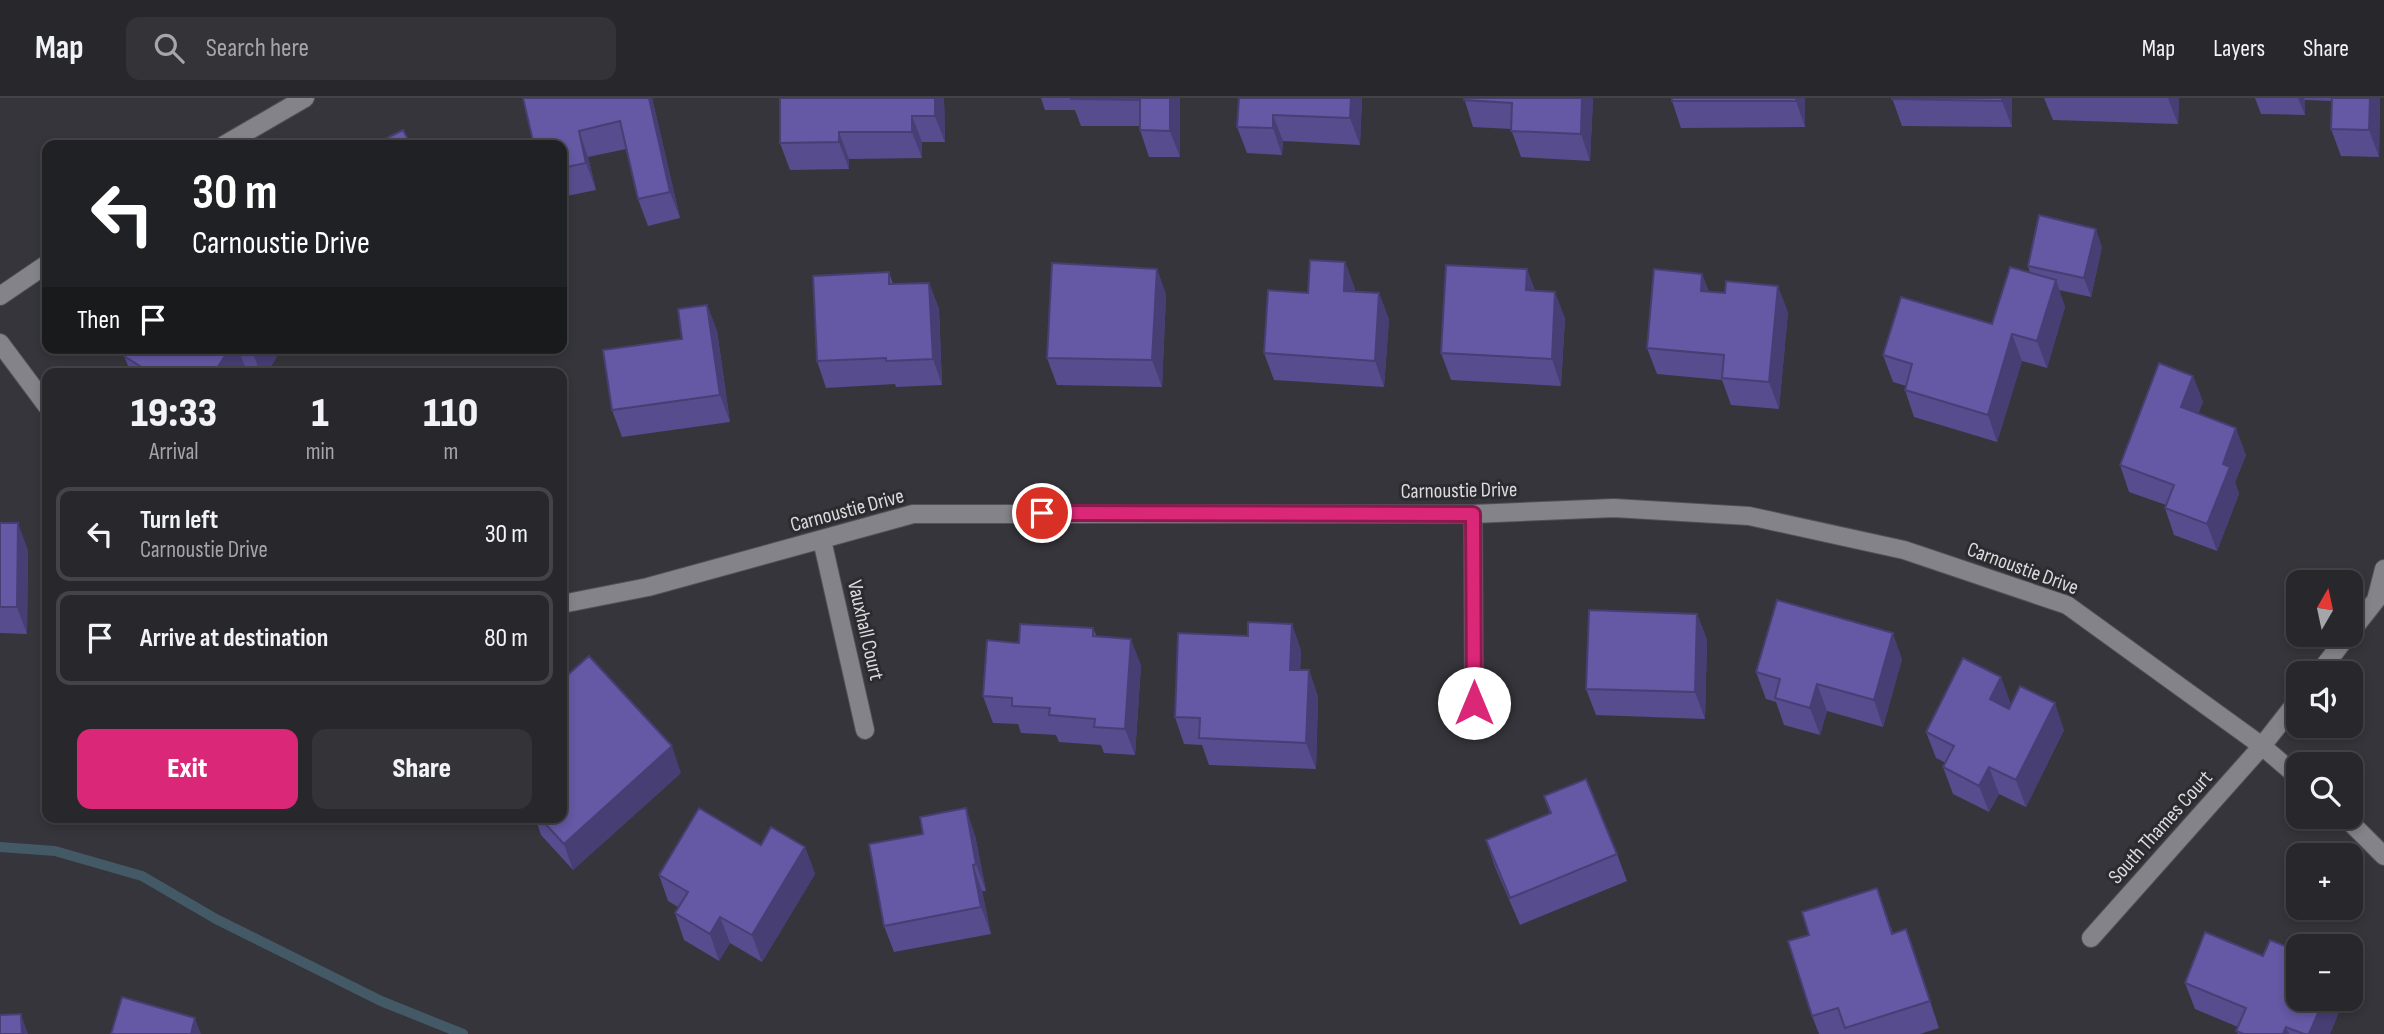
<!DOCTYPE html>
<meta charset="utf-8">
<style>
body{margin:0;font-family:"Sofia Sans Condensed",sans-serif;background:#343438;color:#f1f3f6;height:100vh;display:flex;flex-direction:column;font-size:26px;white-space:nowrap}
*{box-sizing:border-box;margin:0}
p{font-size:23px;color:#a5a6a9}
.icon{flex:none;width:38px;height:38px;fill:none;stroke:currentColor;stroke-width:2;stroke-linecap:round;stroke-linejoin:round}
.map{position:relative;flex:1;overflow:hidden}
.sheet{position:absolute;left:42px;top:270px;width:525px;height:455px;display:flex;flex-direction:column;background:#28282c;border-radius:14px;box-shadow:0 4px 10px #0003,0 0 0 2px #444448}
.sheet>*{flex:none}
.guide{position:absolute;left:42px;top:42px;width:525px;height:214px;border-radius:14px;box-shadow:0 4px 10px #0003,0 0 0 2px #444448;background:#202124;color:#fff;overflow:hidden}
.needle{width:46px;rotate:9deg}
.buttons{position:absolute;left:2286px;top:472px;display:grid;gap:14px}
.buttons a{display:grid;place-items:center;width:77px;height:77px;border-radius:14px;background:#28282c;box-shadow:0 4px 10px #0003,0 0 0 2px #444448;font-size:35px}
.pin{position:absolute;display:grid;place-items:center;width:60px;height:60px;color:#fff;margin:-30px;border:4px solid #fff;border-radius:50%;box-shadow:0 2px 7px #0007}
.me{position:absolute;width:77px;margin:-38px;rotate:0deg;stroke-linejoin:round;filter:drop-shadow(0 0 5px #0008)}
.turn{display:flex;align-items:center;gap:24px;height:147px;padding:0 35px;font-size:32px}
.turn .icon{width:91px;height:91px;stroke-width:2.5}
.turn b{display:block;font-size:49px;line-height:60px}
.then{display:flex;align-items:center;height:66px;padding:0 35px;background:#0003;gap:14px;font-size:26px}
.eta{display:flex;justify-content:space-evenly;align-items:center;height:119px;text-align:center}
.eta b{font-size:42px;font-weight:800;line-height:49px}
.cta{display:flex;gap:14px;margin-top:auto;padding:14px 35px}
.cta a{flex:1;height:80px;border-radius:14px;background:#db2777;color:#fff;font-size:28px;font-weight:800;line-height:80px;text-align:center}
.cta a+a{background:#343438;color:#f1f3f6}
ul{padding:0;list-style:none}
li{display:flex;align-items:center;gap:21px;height:94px;margin:0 14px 10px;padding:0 21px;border:4px solid #444448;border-radius:14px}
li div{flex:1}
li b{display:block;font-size:26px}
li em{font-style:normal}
header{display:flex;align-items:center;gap:42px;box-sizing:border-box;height:98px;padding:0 35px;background:#28282c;border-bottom:2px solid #444448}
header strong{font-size:33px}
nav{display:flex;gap:38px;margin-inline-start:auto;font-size:24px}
.search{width:490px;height:63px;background:#343438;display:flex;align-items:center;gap:18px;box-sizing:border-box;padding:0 24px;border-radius:14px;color:#a5a6a9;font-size:26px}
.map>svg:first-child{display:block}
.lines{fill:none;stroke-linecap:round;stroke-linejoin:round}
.stream{stroke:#435a66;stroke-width:10}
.minor-casing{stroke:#525157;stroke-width:20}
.minor{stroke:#84838a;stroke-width:18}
.wall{fill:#574c8d}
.shaded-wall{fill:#473e73}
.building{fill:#6558a4;stroke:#473e73;stroke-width:2}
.route-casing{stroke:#8e194d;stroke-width:18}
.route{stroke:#db2777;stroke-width:12}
.labels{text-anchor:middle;stroke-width:6;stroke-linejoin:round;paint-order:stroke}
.street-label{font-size:21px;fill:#dbdbde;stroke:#2b2b30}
</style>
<header>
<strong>Map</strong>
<div class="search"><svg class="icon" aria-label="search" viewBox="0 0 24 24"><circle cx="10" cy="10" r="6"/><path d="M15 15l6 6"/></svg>Search here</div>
<nav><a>Map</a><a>Layers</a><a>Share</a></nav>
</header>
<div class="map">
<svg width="2384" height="936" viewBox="0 0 2384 936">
<rect width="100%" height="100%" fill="#35353b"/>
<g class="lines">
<!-- stream -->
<path class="stream" d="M0,749L55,753L142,778L216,821L381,903L463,936"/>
<!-- minor casing -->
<g class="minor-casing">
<path id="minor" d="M224,47L305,0
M0,198L47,166
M0,245L47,308
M1473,416L1474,605
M822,442L865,632
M562,506L648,489L913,416H1473L1614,410L1749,418L1904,452L2067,507L2262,648L2298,679
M2350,535L2376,502L2384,471
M2318,576L2348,537
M2345,719L2384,758
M2091,840L2262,648L2298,602"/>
</g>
<!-- minor -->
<use href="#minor" class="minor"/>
</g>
<!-- wall -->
<path class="wall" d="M523,0H652L680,120L648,128L638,101L626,51L588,59L596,92L562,99V47Z
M944,0L945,44H922V60L849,61V71L790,72L780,45Z
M1041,0H1180V59H1149L1140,32V28H1081L1075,12H1045Z
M1239,0H1362L1360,47L1283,43L1282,57L1247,55L1237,29Z
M1464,0H1593L1590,63L1521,59L1511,31L1473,29Z
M1805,0V29L1681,30L1672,3Z
M1892,0H2012V29L1902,28Z
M2044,0H2179L2178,26L2053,22Z
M2255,0H2380L2379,59L2341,58L2331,31V3L2305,2V17L2261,16Z
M2102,149L2091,199L2059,192L2065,209L2047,270L2022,263L1997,344L1914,319L1905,292L1906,288L1893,284L1883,257L1992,226L2030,175L2028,168Z
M1345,164L1355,191V193L1379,195L1389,222L1384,289L1274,282L1264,255L1308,195Z
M1157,171L1166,197L1162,289L1057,287L1047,260Z
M1527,171L1535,193L1565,220L1561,288L1451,282L1441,255Z
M889,174L893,186L929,185L939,211L942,287L896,289L895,286L826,290L817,263Z
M1702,176L1709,194L1788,214L1779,311L1731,307L1722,282L1657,276L1647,250Z
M707,207L717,233L730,324L622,339L612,312L682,241Z
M129,250H282L267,275H253L245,269L241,275H131L124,258Z
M2193,278L2203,304L2198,315L2246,357L2235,384L2239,396L2217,453L2174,437L2165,410L2166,407L2129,394L2120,367Z
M0,425L28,452L27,536L0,535Z
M1697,516L1707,542L1705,621L1596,617L1586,591Z
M1292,526L1301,553L1300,572H1309L1318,599L1316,671L1209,667L1202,647L1184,646L1175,619L1248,538Z
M1093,530L1097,539L1141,567L1135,657L1104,655L1101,647L1059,644L1056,637L1021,635L1018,626L993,625L983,598L1019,545Z
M1902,561L1883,629L1827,613L1820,637L1784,627L1776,604L1766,601L1756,574Z
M2011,606L2009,610L2064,632L2026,709L1999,696L1989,714L1953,696L1943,669L1946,665L1936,660L1926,634Z
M681,675L573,772L541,737L535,719H562Z
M1544,698L1617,756L1627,783L1520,827L1495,769L1486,742L1550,716Z
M975,737L986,793H982L991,836L894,854L884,828Z
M761,747L805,749L815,776L762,864L730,845L719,863L684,842L675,815L678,809L668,803L659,777Z
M1877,790L1893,835L1906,831L1939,930L1920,936H1819L1812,918L1809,837Z
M2185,885L2298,901H2344L2330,936H2238L2236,933L2238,929L2195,911Z"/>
<!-- shaded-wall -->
<path class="shaded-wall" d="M649,0H652L680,120L670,94Z
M935,0H944L945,44L935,18Z
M1170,0H1180V59L1170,33Z
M1351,0H1362L1360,47L1350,20Z
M1582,0H1593L1590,63L1581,36Z
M1796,0H1805V29L1796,3Z
M2002,0H2012V29L2002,3Z
M2168,0H2179L2178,26Z
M2298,0H2304L2305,2V17Z
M2370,0H2380L2379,59L2369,32Z
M1273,17L1283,43L1282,57L1273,30Z
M912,18L922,44V60L912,34Z
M579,33L588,59L596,92L586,65Z
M839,34L849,61V71L839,44Z
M2096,131L2102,149L2091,199L2084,180Z
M1345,164L1355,191L1354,219L1344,193Z
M1157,171L1166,197L1162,289L1152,262Z
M1527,171L1536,197L1526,192Z
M1702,176L1712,202L1701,193Z
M2056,182L2065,209L2047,270L2037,243Z
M929,185L939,211L942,287L933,261Z
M1778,188L1788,214L1779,311L1769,284Z
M1555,194L1565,220L1561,288L1552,261Z
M1379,195L1389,222L1384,289L1375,263Z
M707,207L717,233L730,324L720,297Z
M2012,236L2022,263L1997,344L1988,317Z
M230,250H238L245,269L241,275H214Z
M256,250H282L267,275H260L253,255Z
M2193,278L2203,304L2191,335L2181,309Z
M2236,330L2246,357L2235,384L2239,396L2217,453L2207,426L2223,366Z
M18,425L28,452L27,536L17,509Z
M1697,516L1707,542L1705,621L1695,594Z
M1292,526L1301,553L1299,598L1290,572Z
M1893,535L1902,561L1883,629L1874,602Z
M1131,541L1141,567L1135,657L1125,631Z
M1309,572L1318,599L1316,671L1306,645Z
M2001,579L2011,606L2000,628L1990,601Z
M1817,586L1827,613L1820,637L1810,610Z
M2055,605L2064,632L2026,709L2016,682Z
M672,648L681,675L573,772L564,746Z
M1989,669L1999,696L1989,714L1979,688Z
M966,710L975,737L986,793L976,766Z
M805,749L815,776L762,864L752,837Z
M973,767L982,793L991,836L981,809Z
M720,819L730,845L719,863L710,836Z
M1906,831L1916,858L1939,930Z
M2324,901H2344L2330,936H2309Z
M21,916L28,936H22Z
M195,920L201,936H191Z
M2286,929L2289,936H2283Z"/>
<!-- building -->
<path class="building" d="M523,0H649L670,94L638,101L620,23L579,33L586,65L562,70V47H534Z
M780,0H935V18H912V34H839V44L780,45Z
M1071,0H1170V33L1140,32V2L1071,1Z
M1239,0H1351L1350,20L1273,17V30L1237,29Z
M1464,0H1582L1581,36L1511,33L1512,5L1464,2Z
M1672,0H1796V3H1672Z
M1892,0H2002V3L1892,1Z
M2332,0H2370L2369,32L2331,31Z
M403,32L411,47H373Z
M2039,117L2096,131L2084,180L2028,168Z
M1310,162L1345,164L1344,193L1379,195L1375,263L1264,255L1268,192L1308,195Z
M1052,165L1157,171L1152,262L1047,260Z
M1446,167L1527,171L1526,192L1555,194L1552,261L1441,255Z
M2010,169L2056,182L2037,243L2012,236L1988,317L1905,292L1912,266L1883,257L1901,199L1992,226Z
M1654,171L1702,176L1701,193L1725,195L1726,183L1778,188L1769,284L1722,280L1724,257L1647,250Z
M889,174V186L929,185L933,261L886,263V260L817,263L813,178Z
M707,207L720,297L612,312L603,252L682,241L678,211Z
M129,250H230L214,275H151L124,258Z
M246,250H256L253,255Z
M2159,265L2193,278L2181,309L2236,330L2223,366L2230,369L2207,426L2165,410L2174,387L2120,367Z
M0,425H18L17,509H0Z
M1777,502L1893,535L1874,602L1817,586L1810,610L1775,600L1780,581L1756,574Z
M1589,512L1697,516L1695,594L1586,591Z
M1248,524L1292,526L1290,572H1309L1306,645L1199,640L1200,620L1175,619L1178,535L1248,538Z
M1020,526L1093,530V538L1131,541L1125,631L1094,629L1095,621L1049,617L1050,610L1012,608V600L983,598L987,542L1019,545Z
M589,558L672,648L564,746L539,719H562V582Z
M1963,560L2001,579L1990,601L2009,611L2020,588L2055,605L2016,682L1989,669L1979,688L1943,669L1954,648L1926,634Z
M1586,681L1617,756L1510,800L1486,742L1551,715L1544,698Z
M699,710L761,747L771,729L805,749L752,837L720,819L710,836L675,815L688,794L659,777Z
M966,710L976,766L973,767L981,809L884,828L869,746L923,736L920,719Z
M1877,790L1892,836L1906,831L1930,903L1845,930L1838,910L1812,918L1788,843L1809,837L1802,814Z
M2205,834L2263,858L2270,842L2298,853V901H2324L2309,936H2304L2286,929L2283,936H2244L2236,933L2246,910L2185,885Z
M122,899L195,920L191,936H111Z
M21,916L22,936H0V917Z"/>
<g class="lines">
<!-- route casing -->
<g class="route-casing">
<path id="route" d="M1042,415L1473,416L1474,605"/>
</g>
<!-- route -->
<use href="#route" class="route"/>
</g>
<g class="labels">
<!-- street labels -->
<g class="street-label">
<text transform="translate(1459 392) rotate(-1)" y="7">Carnoustie Drive</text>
<text transform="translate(847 412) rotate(-15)" y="7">Carnoustie Drive</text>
<text transform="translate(2023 470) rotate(20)" y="7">Carnoustie Drive</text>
<text transform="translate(866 532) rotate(77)" y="7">Vauxhall Court</text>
<text transform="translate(2160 729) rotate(-48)" y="7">South Thames Court</text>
</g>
</g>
</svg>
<div class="buttons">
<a><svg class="needle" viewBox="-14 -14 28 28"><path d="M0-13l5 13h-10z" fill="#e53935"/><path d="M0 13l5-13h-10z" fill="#a5a6a9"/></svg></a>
<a><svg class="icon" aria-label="sound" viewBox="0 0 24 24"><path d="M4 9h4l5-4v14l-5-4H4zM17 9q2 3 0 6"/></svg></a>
<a><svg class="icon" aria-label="search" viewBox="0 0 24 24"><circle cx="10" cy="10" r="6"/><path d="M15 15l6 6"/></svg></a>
<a>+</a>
<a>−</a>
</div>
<div class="pin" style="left:1042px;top:415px;background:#d93025"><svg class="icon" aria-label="arrive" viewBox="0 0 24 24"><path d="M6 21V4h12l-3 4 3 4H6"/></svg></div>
<svg class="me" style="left:1474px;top:605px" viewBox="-20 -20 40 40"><circle r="19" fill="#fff"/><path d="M0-13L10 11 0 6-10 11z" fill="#db2777"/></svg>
<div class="guide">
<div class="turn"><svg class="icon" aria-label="left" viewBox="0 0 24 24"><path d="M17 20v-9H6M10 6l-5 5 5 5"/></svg><div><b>30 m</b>Carnoustie Drive</div></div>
<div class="then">Then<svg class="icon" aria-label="arrive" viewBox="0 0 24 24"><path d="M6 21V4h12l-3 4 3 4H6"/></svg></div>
</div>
<section class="sheet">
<div class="eta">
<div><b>19:33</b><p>Arrival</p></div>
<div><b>1</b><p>min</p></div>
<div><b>110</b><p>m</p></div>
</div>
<ul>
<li><svg class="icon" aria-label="left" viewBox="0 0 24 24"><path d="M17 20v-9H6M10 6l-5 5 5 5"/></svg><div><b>Turn left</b><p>Carnoustie Drive</p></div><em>30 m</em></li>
<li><svg class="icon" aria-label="arrive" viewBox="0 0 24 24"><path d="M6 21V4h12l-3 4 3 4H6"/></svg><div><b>Arrive at destination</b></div><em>80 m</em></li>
</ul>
<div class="cta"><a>Exit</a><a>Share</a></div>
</section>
</div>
